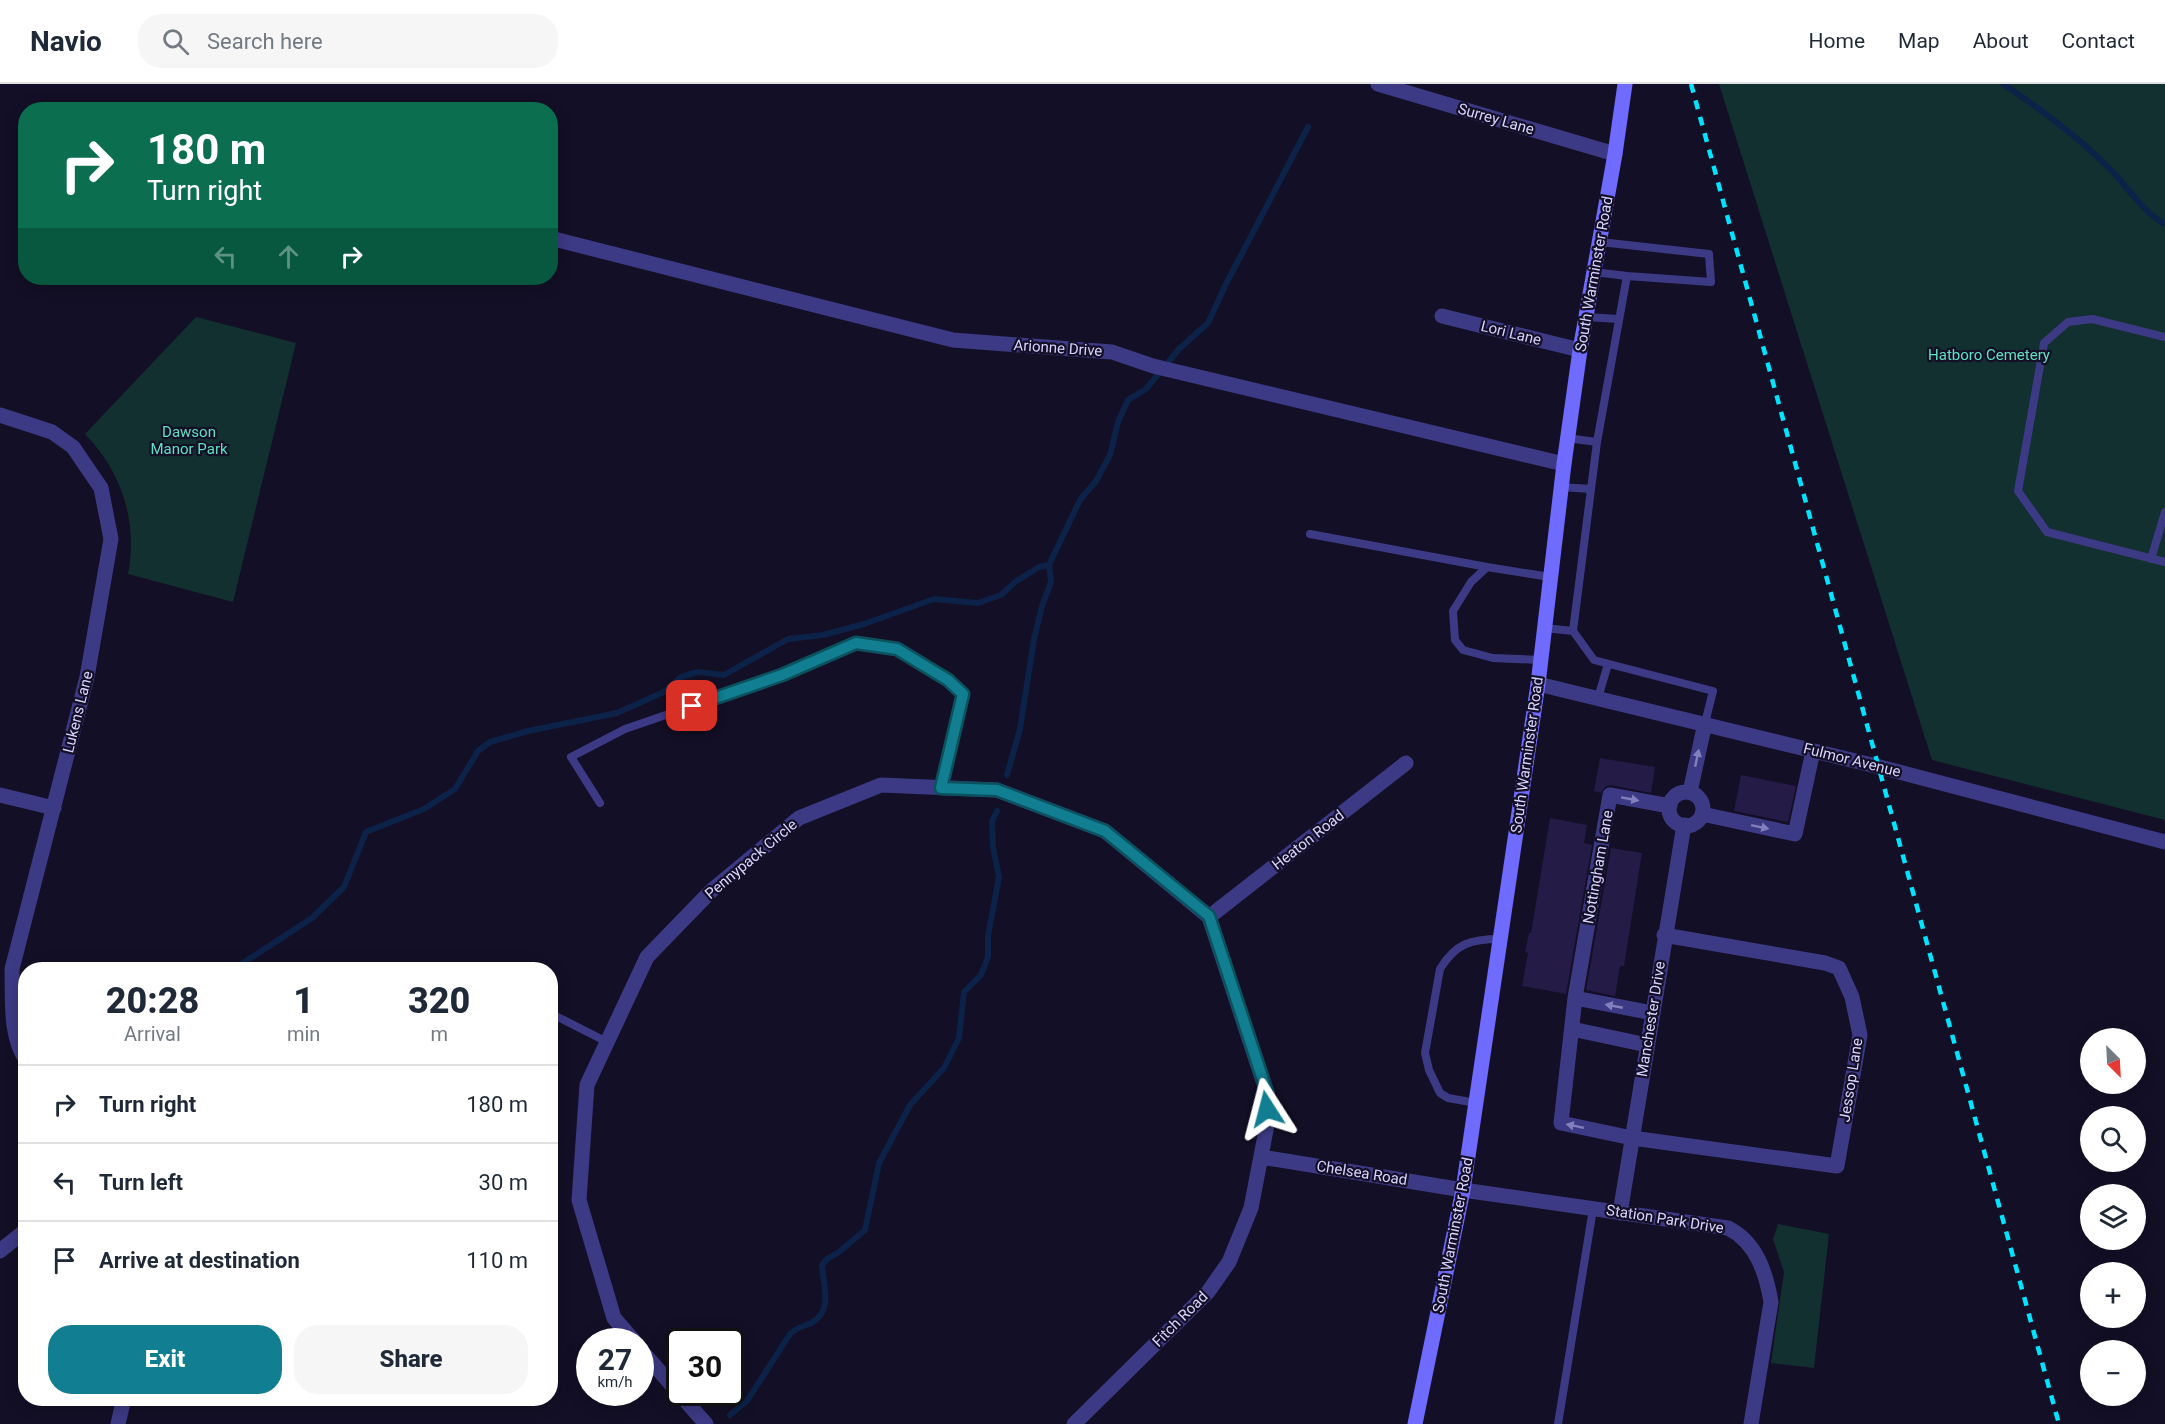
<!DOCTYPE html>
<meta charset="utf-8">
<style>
body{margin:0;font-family:Roboto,sans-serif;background:#f6f6f7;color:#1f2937;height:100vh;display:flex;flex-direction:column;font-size:22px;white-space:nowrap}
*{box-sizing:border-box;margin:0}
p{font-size:20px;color:#747a83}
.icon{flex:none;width:33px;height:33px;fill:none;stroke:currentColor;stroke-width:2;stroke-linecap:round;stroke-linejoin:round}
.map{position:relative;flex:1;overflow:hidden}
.sheet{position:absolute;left:18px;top:878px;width:540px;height:444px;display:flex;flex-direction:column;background:#fff;border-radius:24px;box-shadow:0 3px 15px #0003}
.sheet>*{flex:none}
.top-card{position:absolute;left:18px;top:18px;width:540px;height:183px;border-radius:24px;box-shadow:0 3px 15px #0003;background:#0b6e4f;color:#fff;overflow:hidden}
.needle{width:39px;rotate:156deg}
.buttons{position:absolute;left:2080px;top:944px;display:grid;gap:12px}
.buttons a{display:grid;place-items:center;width:66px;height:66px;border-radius:50%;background:#fff;box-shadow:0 3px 15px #0003;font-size:30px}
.speed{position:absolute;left:576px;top:1244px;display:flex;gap:12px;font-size:30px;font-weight:700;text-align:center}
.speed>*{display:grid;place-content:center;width:78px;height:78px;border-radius:50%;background:#fff;box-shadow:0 3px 15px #0003;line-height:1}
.speed small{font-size:15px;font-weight:400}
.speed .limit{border:3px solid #111;border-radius:9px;background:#fff;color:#111}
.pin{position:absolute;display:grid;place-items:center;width:51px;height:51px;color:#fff;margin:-26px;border-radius:12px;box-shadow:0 3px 9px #0006}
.me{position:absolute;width:66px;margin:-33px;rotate:351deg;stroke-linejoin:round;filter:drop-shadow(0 0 4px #0008)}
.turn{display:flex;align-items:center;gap:21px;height:126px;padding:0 30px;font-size:27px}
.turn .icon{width:78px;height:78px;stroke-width:2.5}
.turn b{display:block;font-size:42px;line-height:51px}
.lanes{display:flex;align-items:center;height:57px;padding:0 30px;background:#0003;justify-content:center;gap:30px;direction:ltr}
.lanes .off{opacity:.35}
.eta{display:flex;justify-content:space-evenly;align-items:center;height:102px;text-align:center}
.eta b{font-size:36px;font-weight:800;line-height:42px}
.cta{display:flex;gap:12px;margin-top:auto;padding:12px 30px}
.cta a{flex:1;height:69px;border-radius:24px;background:#117e91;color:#fff;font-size:24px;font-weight:800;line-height:69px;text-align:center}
.cta a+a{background:#f6f6f7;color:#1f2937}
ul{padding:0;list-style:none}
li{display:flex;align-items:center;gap:18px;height:78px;padding:0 30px;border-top:2px solid #e0e1e3}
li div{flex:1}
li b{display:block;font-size:22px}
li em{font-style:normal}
header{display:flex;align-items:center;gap:36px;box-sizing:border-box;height:84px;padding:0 30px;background:#fff;border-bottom:2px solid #e0e1e3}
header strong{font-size:28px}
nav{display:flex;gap:33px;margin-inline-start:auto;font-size:21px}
.search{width:420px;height:54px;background:#f6f6f7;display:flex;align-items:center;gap:15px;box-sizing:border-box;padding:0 21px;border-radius:24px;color:#747a83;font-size:22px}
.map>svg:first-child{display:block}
.green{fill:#12302f}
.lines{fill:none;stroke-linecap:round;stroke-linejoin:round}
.stream{stroke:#0c2248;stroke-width:6}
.building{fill:#241b47}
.lane{stroke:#3d3a85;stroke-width:8}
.street{stroke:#3d3a85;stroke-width:15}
.secondary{stroke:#6f6bff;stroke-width:15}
.rail{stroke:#00e5ff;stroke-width:4.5;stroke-dasharray:9 8;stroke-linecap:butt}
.oneway{fill:#837fbc}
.route-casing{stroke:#0b525e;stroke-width:15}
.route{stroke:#117e91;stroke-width:10}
.labels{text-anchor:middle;stroke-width:4.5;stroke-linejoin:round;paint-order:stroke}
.street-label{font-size:15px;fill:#d9d4ff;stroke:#130f26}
.park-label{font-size:15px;fill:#5fe0c0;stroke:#130f26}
</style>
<header>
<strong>Navio</strong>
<div class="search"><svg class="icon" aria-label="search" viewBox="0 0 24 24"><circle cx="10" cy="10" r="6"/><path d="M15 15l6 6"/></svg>Search here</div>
<nav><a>Home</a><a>Map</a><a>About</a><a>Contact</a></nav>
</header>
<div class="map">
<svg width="2165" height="1340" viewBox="0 0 2165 1340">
<rect width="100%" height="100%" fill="#130f26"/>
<!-- green -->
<path class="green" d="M1719,0H2165V736L1932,676Z
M196,233L296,259L233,518L128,490C138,438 122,388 85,350Z
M1778,1140L1829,1150L1814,1284L1771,1279L1784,1188L1773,1155Z"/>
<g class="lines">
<!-- stream -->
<path class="stream" d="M2003,0C2042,26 2080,54 2113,88C2130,106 2143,128 2165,140
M1007,691L1020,645L1034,555L1042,522L1051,498L1049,481L1058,462L1080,416L1096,397L1110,371L1118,338L1128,316L1146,305L1179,265L1208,239L1226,200L1308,43
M234,885L312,834L344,803L366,748L424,725L455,705L478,667L490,658L528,647L617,629L664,608L681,593L698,588L724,591L788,555L823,551L864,540L934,515L978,519L1001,511L1015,498L1039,483L1049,481
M730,1331L747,1317L790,1250C797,1243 803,1243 811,1239C834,1227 823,1201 822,1181L827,1175L839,1168L865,1146L879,1079L910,1021L944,984L959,954L964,908L981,891L988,873V852L999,793L993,763L992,737L997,727"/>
</g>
<!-- building -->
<path class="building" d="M1600,674L1655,683L1651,709L1611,701L1606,702L1601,709L1594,707Z
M1741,691L1796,702L1788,738L1734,727Z
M1550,734L1587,741L1584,759L1592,761L1566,910L1522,902L1528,869L1525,868L1529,849H1531Z
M1611,764L1642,769L1624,882H1620L1615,912L1586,906Z"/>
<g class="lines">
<!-- lane -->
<path class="lane" d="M1594,188L1627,192
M1586,233L1619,235
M2165,253L2092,235L2068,238L2044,259L2018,407L2047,448L2165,478
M1567,354L1597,358
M1561,403L1591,405
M1310,450L1487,483
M2151,475L2165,428
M1544,544L1573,547L1597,358L1627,192L1711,198L1709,170L1600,158
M1573,547L1594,576L1713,607L1705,639
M1541,576L1493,574L1463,566L1455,556L1453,527L1471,498L1487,483L1550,493
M1598,614L1608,580
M600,719L571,673L625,645L782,591L857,559L897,565L948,596L963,611L941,704
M550,929L607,958
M1476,1019L1448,1014L1440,1009L1429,986L1425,969L1440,885C1456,859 1471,855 1500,855
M1558,1340L1593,1125"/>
<!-- street -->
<path class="street" d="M1378,0L1615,70
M550,154L953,256L1112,268L1153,282L1564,380
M1442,232L1580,266
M0,331L52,348L73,363L101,404L111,455L87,593L12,885C13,914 9,951 26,976
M1538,600L1880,683L2165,758
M1690,708L1705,639
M1669 725a17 17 0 1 1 34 0a17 17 0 1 1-34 0Z
M0,711L54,724
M1702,730L1795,750L1813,667
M1209,833L1406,679
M1664,851L1825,879L1839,884L1852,913L1860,951L1837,1082L1632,1054L1561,1039L1575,914L1610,711L1670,722
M1575,914L1653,929
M1572,945L1647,961
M1261,1073L1463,1106L1728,1144C1756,1158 1766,1188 1771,1218L1751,1340
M1620,1129L1684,741
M0,1167L26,1146
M634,1257L614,1234L579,1116L587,1001L647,873L711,807L799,734L881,701L997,706L1105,747L1209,833L1267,1009V1041L1251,1124L1229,1178L1208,1208L1074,1340
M640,1265L706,1340
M118,1340L124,1314"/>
<!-- secondary -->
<path class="secondary" d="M1415,1340L1463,1106L1538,600L1564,380L1580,266L1615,70L1625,0"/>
<!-- rail -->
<path class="rail" d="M1691,0L2059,1340"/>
</g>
<!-- one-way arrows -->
<defs><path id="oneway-solid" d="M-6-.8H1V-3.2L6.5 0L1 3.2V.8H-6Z" transform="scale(1.5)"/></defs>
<g class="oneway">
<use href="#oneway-solid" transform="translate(1697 674) rotate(-78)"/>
<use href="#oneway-solid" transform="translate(1630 715) rotate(10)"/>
<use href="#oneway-solid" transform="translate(1760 743) rotate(12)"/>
<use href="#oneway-solid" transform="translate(1614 922) rotate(-169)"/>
<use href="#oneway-solid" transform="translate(1575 1042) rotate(-168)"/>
</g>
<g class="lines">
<!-- route casing -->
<g class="route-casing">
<path id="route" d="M692,622L782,591L856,559L897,565L948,596L963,610L941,704L997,706L1105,747L1209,832L1267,1008V1025"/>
</g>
<!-- route -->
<use href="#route" class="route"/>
</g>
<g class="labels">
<!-- street labels -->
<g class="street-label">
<text transform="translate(1496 35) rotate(16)" y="5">Surrey Lane</text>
<text transform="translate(1594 190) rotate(-80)" y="5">South Warminster Road</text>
<text transform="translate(1511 249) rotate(14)" y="5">Lori Lane</text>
<text transform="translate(1058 264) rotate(4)" y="5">Arionne Drive</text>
<text transform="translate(78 628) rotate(-76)" y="5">Lukens Lane</text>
<text transform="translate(1527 671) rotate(-82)" y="5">South Warminster Road</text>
<text transform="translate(1852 676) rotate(14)" y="5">Fulmor Avenue</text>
<text transform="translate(1308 756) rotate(-38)" y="5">Heaton Road</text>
<text transform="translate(751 775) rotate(-40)" y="5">Pennypack Circle</text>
<text transform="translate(1598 783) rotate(-80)" y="5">Nottingham Lane</text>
<text transform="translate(1651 935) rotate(-81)" y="5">Manchester Drive</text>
<text transform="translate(1851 996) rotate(-81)" y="5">Jessop Lane</text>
<text transform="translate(1362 1089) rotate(9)" y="5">Chelsea Road</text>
<text transform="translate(1665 1135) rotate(9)" y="5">Station Park Drive</text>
<text transform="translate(1453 1151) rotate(-79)" y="5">South Warminster Road</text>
<text transform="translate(1180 1235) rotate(-45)" y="5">Fitch Road</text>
</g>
<!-- park labels -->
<g class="park-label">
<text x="1989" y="276">Hatboro Cemetery</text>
<text x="189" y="353">Dawson<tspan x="189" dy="17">Manor Park</tspan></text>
</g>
</g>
</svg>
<div class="buttons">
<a><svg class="needle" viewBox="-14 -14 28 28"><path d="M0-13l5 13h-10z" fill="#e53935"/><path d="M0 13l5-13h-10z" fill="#747a83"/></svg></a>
<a><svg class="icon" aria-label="search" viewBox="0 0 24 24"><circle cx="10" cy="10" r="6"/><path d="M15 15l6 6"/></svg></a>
<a><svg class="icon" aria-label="layers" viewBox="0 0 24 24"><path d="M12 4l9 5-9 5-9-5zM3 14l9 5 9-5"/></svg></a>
<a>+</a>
<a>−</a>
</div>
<div class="speed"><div>27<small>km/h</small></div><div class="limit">30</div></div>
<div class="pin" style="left:692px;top:622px;background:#d93025"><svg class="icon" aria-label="arrive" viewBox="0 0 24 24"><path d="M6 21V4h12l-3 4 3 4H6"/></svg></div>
<svg class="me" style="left:1267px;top:1025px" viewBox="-20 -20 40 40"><path d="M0-17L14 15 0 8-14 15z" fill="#117e91" stroke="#fff" stroke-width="4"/></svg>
<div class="top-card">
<div class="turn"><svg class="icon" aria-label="right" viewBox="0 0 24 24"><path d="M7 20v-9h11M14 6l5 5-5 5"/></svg><div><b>180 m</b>Turn right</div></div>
<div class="lanes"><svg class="icon off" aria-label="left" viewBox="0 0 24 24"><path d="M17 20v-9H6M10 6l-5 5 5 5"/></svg><svg class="icon off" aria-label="ahead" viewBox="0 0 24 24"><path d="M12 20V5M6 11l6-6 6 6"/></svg><svg class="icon" aria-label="right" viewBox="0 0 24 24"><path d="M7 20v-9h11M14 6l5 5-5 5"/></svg></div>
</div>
<section class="sheet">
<div class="eta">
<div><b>20:28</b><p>Arrival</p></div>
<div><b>1</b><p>min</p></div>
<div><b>320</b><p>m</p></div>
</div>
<ul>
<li><svg class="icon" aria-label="right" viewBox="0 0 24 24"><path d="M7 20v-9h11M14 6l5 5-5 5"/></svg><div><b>Turn right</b></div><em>180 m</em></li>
<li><svg class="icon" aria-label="left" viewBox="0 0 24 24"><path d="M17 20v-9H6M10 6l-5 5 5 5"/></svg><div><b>Turn left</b></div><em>30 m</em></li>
<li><svg class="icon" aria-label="arrive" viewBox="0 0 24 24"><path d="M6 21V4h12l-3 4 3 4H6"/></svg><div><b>Arrive at destination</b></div><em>110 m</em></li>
</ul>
<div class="cta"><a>Exit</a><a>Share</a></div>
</section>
</div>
